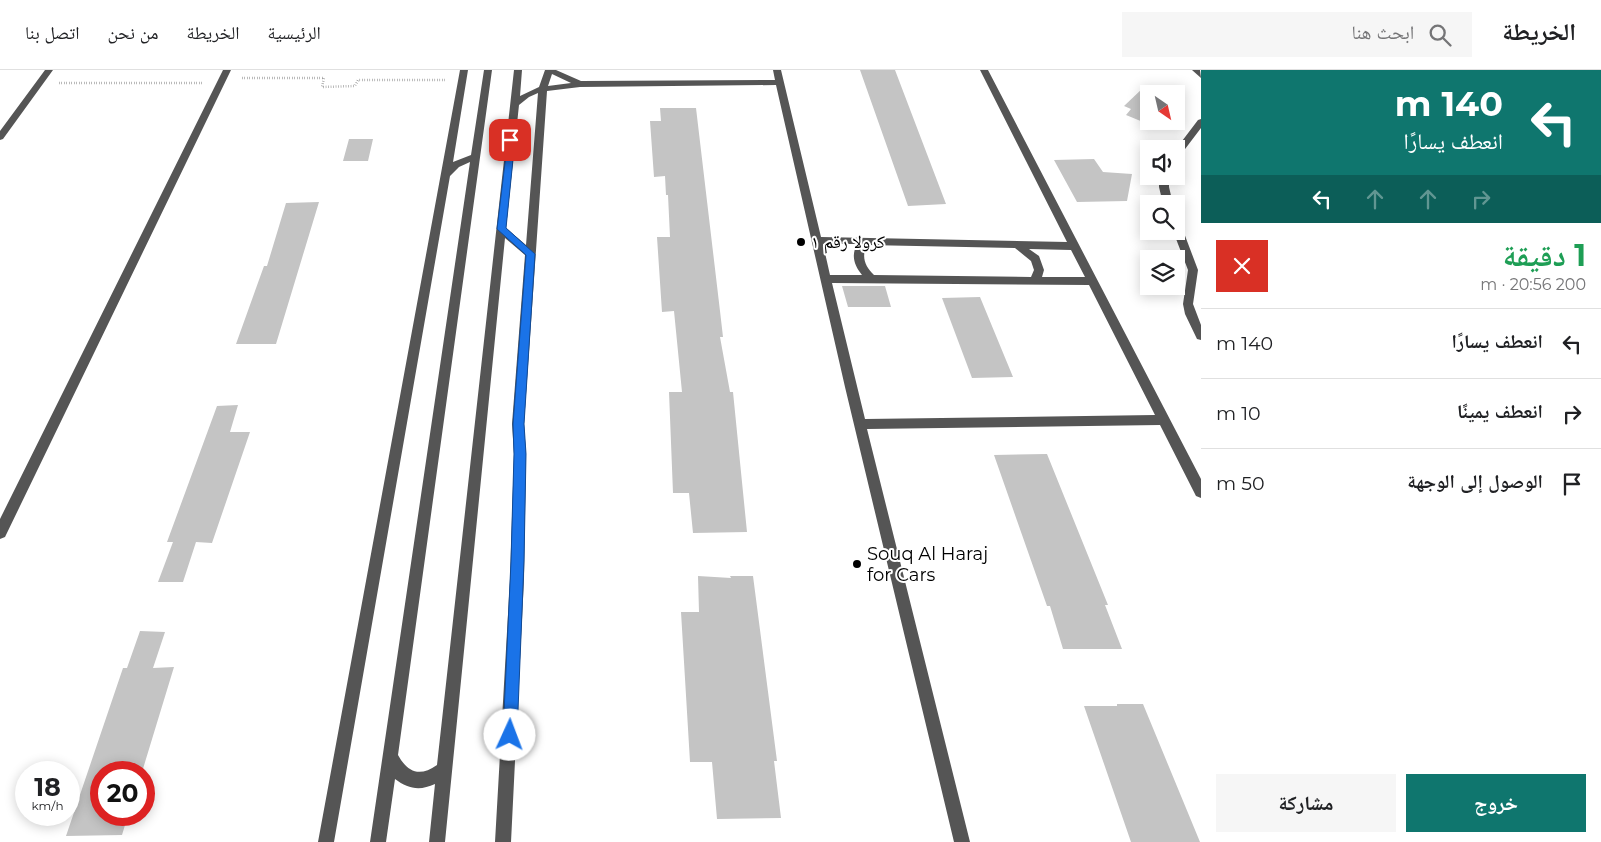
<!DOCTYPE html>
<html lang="ar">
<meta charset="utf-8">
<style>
body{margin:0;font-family:Montserrat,"Noto Naskh Arabic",sans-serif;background:#f6f6f6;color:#202124;direction:rtl;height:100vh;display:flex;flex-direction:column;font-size:19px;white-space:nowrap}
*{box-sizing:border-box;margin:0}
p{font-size:16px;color:#757577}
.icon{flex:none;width:28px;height:28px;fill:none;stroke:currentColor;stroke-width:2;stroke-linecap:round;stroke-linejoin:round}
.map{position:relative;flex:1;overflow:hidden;direction:ltr}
.side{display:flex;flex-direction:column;background:#fff;width:400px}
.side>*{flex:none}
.hud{background:#0f766e;color:#fff;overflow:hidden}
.needle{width:32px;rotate:146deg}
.tools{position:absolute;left:1140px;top:15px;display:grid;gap:10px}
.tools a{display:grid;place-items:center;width:45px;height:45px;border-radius:0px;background:#fff;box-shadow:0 2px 12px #0003;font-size:25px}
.speed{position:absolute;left:15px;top:691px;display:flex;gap:10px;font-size:25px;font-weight:700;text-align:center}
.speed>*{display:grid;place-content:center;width:65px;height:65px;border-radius:50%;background:#fff;box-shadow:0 2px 12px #0003;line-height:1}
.speed small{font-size:12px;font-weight:400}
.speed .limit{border:8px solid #d22;background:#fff;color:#111}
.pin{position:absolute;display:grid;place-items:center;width:42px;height:42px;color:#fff;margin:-21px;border-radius:10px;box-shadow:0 2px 8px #0006}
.me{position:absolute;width:55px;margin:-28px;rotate:2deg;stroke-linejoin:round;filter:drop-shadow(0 0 4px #0008)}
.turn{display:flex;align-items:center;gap:18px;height:105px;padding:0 15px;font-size:22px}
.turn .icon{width:65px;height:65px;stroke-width:2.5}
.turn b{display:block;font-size:35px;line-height:42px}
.lanes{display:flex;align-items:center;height:48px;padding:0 15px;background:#0003;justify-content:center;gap:25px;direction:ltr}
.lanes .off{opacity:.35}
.round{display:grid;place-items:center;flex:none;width:52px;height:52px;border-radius:0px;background:#f6f6f6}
.overview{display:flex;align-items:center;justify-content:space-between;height:85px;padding:0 15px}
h1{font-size:30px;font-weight:700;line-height:38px;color:#1e9e55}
.action{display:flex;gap:10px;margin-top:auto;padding:10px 15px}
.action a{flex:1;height:58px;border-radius:0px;background:#0f766e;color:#fff;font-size:20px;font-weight:700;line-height:58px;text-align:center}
.action a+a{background:#f6f6f6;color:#202124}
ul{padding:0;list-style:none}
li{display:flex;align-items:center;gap:15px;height:70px;padding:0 15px;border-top:1px solid #e0e0e0}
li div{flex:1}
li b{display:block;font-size:19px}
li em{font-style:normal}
header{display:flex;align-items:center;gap:30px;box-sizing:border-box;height:70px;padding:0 25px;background:#fff;border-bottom:1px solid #e0e0e0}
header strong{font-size:24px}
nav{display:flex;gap:28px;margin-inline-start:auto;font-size:18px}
.search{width:350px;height:45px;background:#f6f6f6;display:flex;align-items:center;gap:12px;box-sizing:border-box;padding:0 18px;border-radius:0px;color:#757577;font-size:19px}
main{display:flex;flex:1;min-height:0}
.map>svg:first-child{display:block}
.building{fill:#c4c4c4}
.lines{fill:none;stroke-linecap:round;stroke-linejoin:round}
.path{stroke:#777;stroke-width:2.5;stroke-dasharray:0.5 2;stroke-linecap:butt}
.minor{fill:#555;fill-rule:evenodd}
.route{fill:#1a73e8;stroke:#114b97}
.poi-dot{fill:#000;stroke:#fff;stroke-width:2}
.labels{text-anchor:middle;stroke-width:4;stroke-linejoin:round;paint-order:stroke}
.poi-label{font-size:18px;fill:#000;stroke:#fff;text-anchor:start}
</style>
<header>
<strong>الخريطة</strong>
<div class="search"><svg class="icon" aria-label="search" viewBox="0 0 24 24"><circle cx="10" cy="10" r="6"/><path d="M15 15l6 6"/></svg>ابحث هنا</div>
<nav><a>الرئيسية</a><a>الخريطة</a><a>من نحن</a><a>اتصل بنا</a></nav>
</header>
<main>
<section class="side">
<div class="hud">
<div class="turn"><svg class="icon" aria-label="left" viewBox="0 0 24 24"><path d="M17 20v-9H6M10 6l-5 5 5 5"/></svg><div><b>140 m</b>انعطف يسارًا</div></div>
<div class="lanes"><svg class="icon" aria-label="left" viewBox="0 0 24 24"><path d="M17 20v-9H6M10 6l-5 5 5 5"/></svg><svg class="icon off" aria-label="ahead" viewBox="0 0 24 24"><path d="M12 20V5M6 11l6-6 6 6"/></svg><svg class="icon off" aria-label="ahead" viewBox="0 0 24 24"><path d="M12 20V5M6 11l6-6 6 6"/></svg><svg class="icon off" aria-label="right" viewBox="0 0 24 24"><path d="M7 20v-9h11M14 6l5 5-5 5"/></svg></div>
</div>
<div class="overview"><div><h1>1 دقيقة</h1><p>200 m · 20:56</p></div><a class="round" style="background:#d93025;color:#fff"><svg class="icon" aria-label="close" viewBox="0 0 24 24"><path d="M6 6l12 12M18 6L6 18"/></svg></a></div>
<ul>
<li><svg class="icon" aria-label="left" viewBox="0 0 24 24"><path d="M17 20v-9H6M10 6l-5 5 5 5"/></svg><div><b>انعطف يسارًا</b></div><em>140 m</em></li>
<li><svg class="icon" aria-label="right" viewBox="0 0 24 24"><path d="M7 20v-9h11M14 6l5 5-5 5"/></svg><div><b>انعطف يمينًا</b></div><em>10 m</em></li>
<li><svg class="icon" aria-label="arrive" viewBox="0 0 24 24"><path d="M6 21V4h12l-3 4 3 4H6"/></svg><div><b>الوصول إلى الوجهة</b></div><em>50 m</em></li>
</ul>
<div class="action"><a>خروج</a><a>مشاركة</a></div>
</section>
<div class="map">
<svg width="1201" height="772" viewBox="0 0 1201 772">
<rect width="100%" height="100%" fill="#fff"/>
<!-- building -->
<path class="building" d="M860,0H895L946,134L908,136Z
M1143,18L1158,24H1149V51H1168L1160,59L1126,45L1131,39L1124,36Z
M660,38H696L720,241L723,267H720L730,322H733L747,462L693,463L689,423H673L669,322H682L674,241L662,242L657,167H670L668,125H666L665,106L654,107L650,51H661Z
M349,69H373L368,91H343Z
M1094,89L1103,102L1132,104L1127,131L1077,132L1054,90Z
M319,132L276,274H236L264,196H267L286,133Z
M842,216H885L891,237H848Z
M980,227L1013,307L972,308L942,228Z
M238,335L230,362H250L212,473L196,472L183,512H158L173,472H167L217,336Z
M1047,384L1108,535H1105L1122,579H1063L1050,536H1047L994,385Z
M698,506L731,508L730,506H753L777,691H774L781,748L717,749L712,692H690L681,542H699Z
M140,561L165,562L153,598L174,597L142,702H101V745H128L122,765L66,766L123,598H127Z
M1117,634H1143L1200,772H1131L1084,636H1117Z"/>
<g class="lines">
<!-- path -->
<path class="path" d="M242,8H324L322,17L355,16L358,10H445
M59,13H203"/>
<!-- minor -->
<path class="minor" d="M45,0H53L3,69L0,70V61Z
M223,0H231L5,467L0,469V449Z
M460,0H468L453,92L471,85L484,0H492L398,685C408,703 420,707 437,695L514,0H522L520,26L539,17L545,0H556L581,11L775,10L773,0H781L821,167L1067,172L980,0H988L1201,409V428L1196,426L1160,355L867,359L970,772H954L845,317L776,15L580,17L547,21L524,354L526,384L524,509L511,772H495L510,509L514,384L512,354L525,185L505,168L445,772H429L435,714C420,721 408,719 395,709L386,772H370L470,92L459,97L450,106L334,772H318ZM552,4L571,13L548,16ZM538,23L526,175L506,158L519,35L529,27ZM823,174H857C851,186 854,195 862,205H830ZM867,175L1015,178L1031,191L1034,200L1031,207L874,205C865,196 861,187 867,175ZM1029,179L1071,180L1085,207H1042L1044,200L1039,186ZM832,213L1089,215L1155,345L865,349Z
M1192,0H1200L1201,8Z
M1201,49V58L1179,87L1176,88V79L1198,50Z
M1159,106H1169V117L1173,134H1163L1159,117Z
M1176,152L1181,155L1198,200L1193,234L1201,255V270L1197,269L1185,244L1183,234L1188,200L1173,161H1176Z"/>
</g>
<!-- route -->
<path class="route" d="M508,68L515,70L506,158L535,184L524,354L526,384L524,491L517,665L515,670L510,672L505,670L503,665L511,491L514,384L513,354L526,185L497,159Z"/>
<!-- markers -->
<g class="poi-dot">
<circle cx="801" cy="172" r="5"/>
<circle cx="857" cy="494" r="5"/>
</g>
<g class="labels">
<!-- poi labels -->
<g class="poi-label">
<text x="811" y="178">كرولا رقم ١</text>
<text x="867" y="490">Souq Al Haraj<tspan x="867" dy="21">for Cars</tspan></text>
</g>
</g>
</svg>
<div class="tools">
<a><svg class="needle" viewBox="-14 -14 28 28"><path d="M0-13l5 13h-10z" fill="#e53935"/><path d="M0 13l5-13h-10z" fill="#757577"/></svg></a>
<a><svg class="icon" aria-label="sound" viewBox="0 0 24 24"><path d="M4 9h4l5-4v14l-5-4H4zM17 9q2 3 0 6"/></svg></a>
<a><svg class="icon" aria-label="search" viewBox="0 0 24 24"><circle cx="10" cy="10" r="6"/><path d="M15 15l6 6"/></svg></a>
<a><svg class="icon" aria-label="layers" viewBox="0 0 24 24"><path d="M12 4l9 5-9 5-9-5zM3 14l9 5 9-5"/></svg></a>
</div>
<div class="speed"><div>18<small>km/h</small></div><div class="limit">20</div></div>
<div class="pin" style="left:510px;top:70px;background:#d93025"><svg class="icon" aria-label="arrive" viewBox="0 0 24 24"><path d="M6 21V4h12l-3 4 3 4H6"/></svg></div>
<svg class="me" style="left:510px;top:665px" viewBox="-20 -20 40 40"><circle r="19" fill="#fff"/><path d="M0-13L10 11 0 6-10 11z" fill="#1a73e8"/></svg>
</div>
</main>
